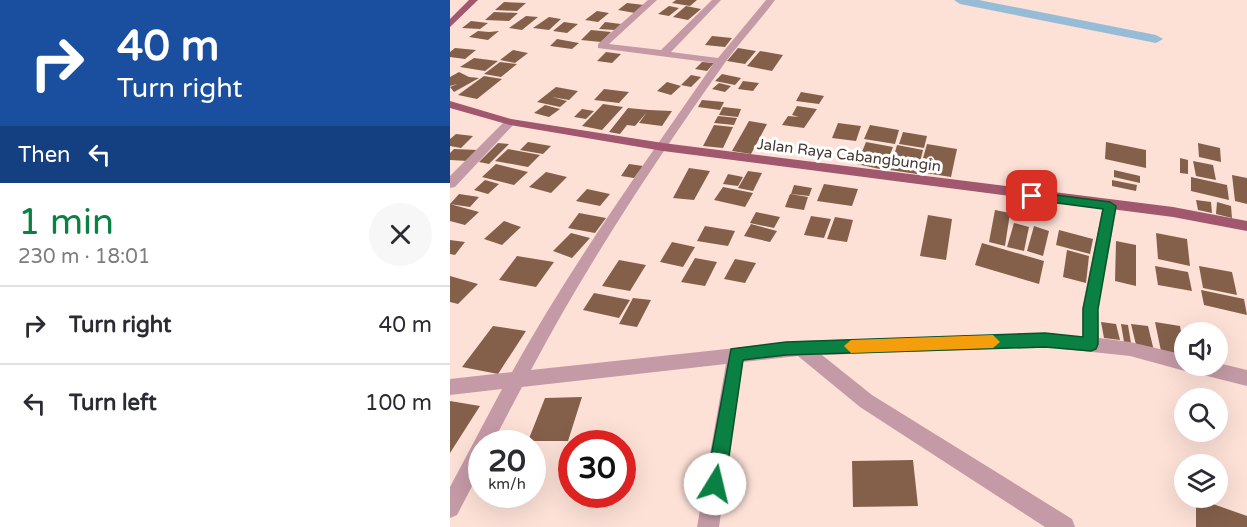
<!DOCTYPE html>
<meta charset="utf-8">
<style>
body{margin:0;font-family:"Varela Round",sans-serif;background:#f7f7f7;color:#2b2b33;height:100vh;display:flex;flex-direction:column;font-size:22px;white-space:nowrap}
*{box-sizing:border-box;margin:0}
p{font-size:20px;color:#7c7c81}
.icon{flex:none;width:33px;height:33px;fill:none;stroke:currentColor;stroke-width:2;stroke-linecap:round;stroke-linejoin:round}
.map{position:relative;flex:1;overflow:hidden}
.panel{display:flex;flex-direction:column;background:#fff;width:450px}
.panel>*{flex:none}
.banner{background:#1a4fa0;color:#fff;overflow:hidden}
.fabs{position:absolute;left:724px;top:322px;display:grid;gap:12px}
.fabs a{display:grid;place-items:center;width:54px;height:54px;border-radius:50%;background:#fff;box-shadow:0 6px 24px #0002;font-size:30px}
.speed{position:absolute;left:18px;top:430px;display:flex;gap:12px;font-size:30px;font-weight:700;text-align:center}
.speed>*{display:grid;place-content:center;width:78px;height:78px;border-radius:50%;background:#fff;box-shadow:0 6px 24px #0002;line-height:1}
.speed small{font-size:15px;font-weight:400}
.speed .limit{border:9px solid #d22;background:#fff;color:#111}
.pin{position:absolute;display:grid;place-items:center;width:51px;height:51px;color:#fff;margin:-26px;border-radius:12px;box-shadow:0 3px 9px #0006}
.me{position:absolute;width:66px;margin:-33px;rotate:9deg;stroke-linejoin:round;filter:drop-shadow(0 0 4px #0008)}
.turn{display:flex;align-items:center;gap:21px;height:126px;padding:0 18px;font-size:27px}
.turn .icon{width:78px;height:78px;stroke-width:2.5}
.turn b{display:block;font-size:42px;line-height:51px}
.then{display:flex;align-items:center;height:57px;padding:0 18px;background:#0003;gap:12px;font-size:22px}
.round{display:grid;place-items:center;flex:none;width:63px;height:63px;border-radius:32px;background:#f7f7f7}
.overview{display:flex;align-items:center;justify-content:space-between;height:102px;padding:0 18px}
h1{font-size:36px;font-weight:600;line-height:45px;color:#0b8043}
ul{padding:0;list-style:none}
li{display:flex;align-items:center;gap:18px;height:78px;padding:0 18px;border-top:2px solid #e1e1e2}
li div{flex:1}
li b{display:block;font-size:22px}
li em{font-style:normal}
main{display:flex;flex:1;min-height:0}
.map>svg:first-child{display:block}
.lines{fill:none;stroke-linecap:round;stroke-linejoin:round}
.canal{fill:#96bcd8;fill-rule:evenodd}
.building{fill:#84604b}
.minor{fill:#c49aa6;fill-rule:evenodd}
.major{fill:#a1586f;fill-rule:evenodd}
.route{fill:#0b8043;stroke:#07532c;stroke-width:1.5}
.slow{fill:#f59e0b}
.labels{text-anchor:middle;stroke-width:6;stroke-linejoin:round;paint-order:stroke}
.street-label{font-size:15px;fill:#463934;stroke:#fff}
</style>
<main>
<section class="panel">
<div class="banner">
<div class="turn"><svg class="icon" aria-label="right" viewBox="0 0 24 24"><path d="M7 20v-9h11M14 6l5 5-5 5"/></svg><div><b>40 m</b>Turn right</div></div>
<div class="then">Then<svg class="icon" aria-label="left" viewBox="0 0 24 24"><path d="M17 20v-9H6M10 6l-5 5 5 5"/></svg></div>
</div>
<div class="overview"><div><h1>1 min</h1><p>230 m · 18:01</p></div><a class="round"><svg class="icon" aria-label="close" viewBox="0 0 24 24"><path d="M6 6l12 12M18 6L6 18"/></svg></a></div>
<ul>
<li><svg class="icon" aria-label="right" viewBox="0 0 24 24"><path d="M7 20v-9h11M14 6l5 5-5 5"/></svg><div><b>Turn right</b></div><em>40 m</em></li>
<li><svg class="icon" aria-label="left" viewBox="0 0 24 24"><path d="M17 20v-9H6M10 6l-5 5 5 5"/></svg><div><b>Turn left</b></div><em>100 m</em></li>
</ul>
</section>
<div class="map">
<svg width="797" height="527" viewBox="0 0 797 527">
<rect width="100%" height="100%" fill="#fde1d7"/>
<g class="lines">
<!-- canal -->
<path class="canal" d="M504,0H529L706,35L713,39L706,43L510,4Z"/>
</g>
<!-- building -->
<path class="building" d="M226,0H247L240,6L222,3Z
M54,2L76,3L67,11L45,10Z
M177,3L194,5L185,13L168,10Z
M219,6L229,8L219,16L208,14Z
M236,6L251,9L238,20L223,17Z
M147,11L159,13L148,22L135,20Z
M44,12L68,13L59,21L35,20Z
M76,16L88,17L72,30L59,28Z
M99,17L111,19L99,30L83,28Z
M21,21L38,23L30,29L12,28Z
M114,22L128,24L117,33L103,31Z
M155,22L171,24L165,30L149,29Z
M141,30L161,32L151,42L131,40Z
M28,31L39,32L49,31L38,40L19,37Z
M262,36L282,38L275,47L255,45Z
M107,39L129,43L122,49L100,46Z
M5,48L26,50L15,59L0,57V52Z
M288,48L306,51L295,64L277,61Z
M63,50L78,53L65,63L50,60Z
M310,51L333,55L322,71L297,66Z
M156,52L171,54L162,63L147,61Z
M24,58L48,61L35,71L10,67Z
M50,62L67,64L51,77L34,74Z
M252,62L264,63L257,71L245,69Z
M9,72L19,77L29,78L4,92L0,87L7,84L0,86V77Z
M272,74L291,78L285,85L265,81Z
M241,75L251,77L241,87L231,85Z
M34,76L52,79L27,99L8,95Z
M293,81L309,83L303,91L288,89Z
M217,82L231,86L221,95L207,91Z
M269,83L281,86L275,92L262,89Z
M106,87L128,91L119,100L102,97L117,101L110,107L87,102Z
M154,89L179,92L169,103L144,100Z
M351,92L374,96L369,104L346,101Z
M252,100L274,102L270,110L248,107Z
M153,104L173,107L152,130L132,126Z
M95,105L110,109L99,117L84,113Z
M347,106L367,109L354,128L332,125L338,116L349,117L342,115Z
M273,107L291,109L288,117L269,115Z
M178,108L199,110L222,111L212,126L189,123L197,112L185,126L177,125L170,134L159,132Z
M132,109L144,111L136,119L124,117Z
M268,116L287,118L284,125L264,123Z
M299,121L317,124L301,154L282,151Z
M388,123L411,126L406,141L382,138Z
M264,125L283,127L273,148L253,146Z
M420,125L449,130L445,144L414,139Z
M453,132L477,136L474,148L449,144Z
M6,134L23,136L11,148L0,146V139Z
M78,142L101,146L93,154L70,150Z
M416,142L443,147L434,170L407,164Z
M656,142L696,150V168L655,159Z
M48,143L59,144L39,164L29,162Z
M748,143L770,148L771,162L749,157Z
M477,144L507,149L501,177L469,172Z
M447,145L473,150L467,174L440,170Z
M4,149L27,150L18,161L0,160V153Z
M58,149L90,155L78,167L45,161Z
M730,158L738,160V174L730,173Z
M743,161L763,165L766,180L746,176Z
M46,164L78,172L64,185L32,177Z
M179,164L193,166L184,178L171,176Z
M239,168L260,171L244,200L223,198Z
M664,170L690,176V183L664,177Z
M298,171L312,173L303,191L288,188Z
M96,172L117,177L101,193L79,187Z
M278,174L293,177L288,186L273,184Z
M782,175L797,178V204L785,201Z
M741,177L777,185L779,200L741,191Z
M35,180L49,184L38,194L24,190Z
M662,180L687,185L686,191L662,186Z
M374,184L408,189L402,206L367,201Z
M344,185L362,188L359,196L341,194Z
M273,187L303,193L295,207L264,200Z
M137,189L160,194L150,206L126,201Z
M9,194L29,197L20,207L0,204Z
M340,194L358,197L354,210L335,207Z
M746,200L761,202L762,213L748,210Z
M767,202L781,206L782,218L766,214Z
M0,204L29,212L15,225L0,221Z
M545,210L560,213L555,246L539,242Z
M306,212L330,217L324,228L300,223Z
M129,213L156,218L145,233L118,228Z
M478,215L502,219L496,260L470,256Z
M361,216L381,219L374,238L354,235Z
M385,217L403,220L397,242L377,239Z
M54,221L71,227L52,245L34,239Z
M564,223L579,227L574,251L557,247Z
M301,224L327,231L320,242L294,236Z
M255,226L285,231L278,246L247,241Z
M584,226L599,231L593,256L577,251Z
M609,230L643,239L640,254L606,245Z
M121,233L140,238L122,258L103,251Z
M706,233L737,239L740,266L708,259Z
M0,240L15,242L5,255L0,254Z
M666,241L686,245V286L665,281Z
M222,242L245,247L233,267L210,262Z
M532,243L594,261L589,284L525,265Z
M617,250L639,256L636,283L613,277Z
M67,256L104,262L86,287L49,280Z
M245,258L267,262L255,286L231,282Z
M285,259L306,263L295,283L274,279Z
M169,260L196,265L180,291L152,286Z
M705,266L738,272L742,291L708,285Z
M749,266L782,272L787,295L753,288Z
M0,276L28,284L8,304L0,302Z
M751,290L794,299L797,315L754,305Z
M144,293L180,300L169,318L133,310Z
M183,298L201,300L187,327L169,324Z
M651,322L666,324L670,340L654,338Z
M705,322L730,326L735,356L711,351Z
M671,324L678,325L681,343L674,342Z
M681,324L698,326L704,351L687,349Z
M43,326L76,331L48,374L12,367Z
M132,397L118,441H78L95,398Z
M0,401L30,406L0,453Z
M463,460L468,506L403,507L402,461Z
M746,498L797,516V527H746Z"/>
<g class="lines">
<!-- minor -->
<path class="minor" d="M198,0H207L159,44L211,50L262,0H271L221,52L268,58L316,0H325C309,22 290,42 274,64C205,162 137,264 81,370L351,341L595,333L632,337V309L653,206L660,201L667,206L648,309L649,338L680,342L735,355V366H768V363L797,370V386L749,374L741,368L735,371L680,356L595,347L372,355L422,395L622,519L625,527H595L410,407L348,356L293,362L269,527H247L276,364L72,387L42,444H32V467L7,515L0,518V487L52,389L0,395V379L62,372C122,264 194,164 264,63L148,48V44Z
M60,119L64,120V124L5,187L0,188V176L56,120Z"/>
<!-- major -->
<path class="major" d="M19,0H28L0,27V19Z
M0,101L61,119L213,143L723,207L797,221V231L723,217L213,151L60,125L0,108Z"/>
</g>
<!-- route -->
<path class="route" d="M582,192L660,202L666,206L648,309V344L646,349L641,351L595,347L336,355L293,360L275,484L272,490L265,493L259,490L256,484L281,349L336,342L595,333L633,337V309L653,209L577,199V193Z"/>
<!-- slow -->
<path class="slow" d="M543,335L550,342L543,348L401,353L394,346L401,340Z"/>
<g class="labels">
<!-- street labels -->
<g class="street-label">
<text transform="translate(399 155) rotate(7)" y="5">Jalan Raya Cabangbungin</text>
</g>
</g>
</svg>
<div class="fabs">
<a><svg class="icon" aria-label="sound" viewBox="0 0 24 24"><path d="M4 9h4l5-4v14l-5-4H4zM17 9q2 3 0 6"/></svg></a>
<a><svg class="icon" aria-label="search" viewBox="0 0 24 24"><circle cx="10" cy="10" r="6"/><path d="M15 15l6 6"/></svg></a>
<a><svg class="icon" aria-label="layers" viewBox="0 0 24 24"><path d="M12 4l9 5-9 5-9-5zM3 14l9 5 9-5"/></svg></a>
</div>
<div class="speed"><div>20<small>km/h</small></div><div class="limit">30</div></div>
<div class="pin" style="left:582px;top:196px;background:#d93025"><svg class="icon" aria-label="arrive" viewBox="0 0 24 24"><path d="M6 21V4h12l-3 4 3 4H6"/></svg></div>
<svg class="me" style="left:265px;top:484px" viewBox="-20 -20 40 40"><circle r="19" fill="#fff"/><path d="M0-13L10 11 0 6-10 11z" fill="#0b8043"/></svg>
</div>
</main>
